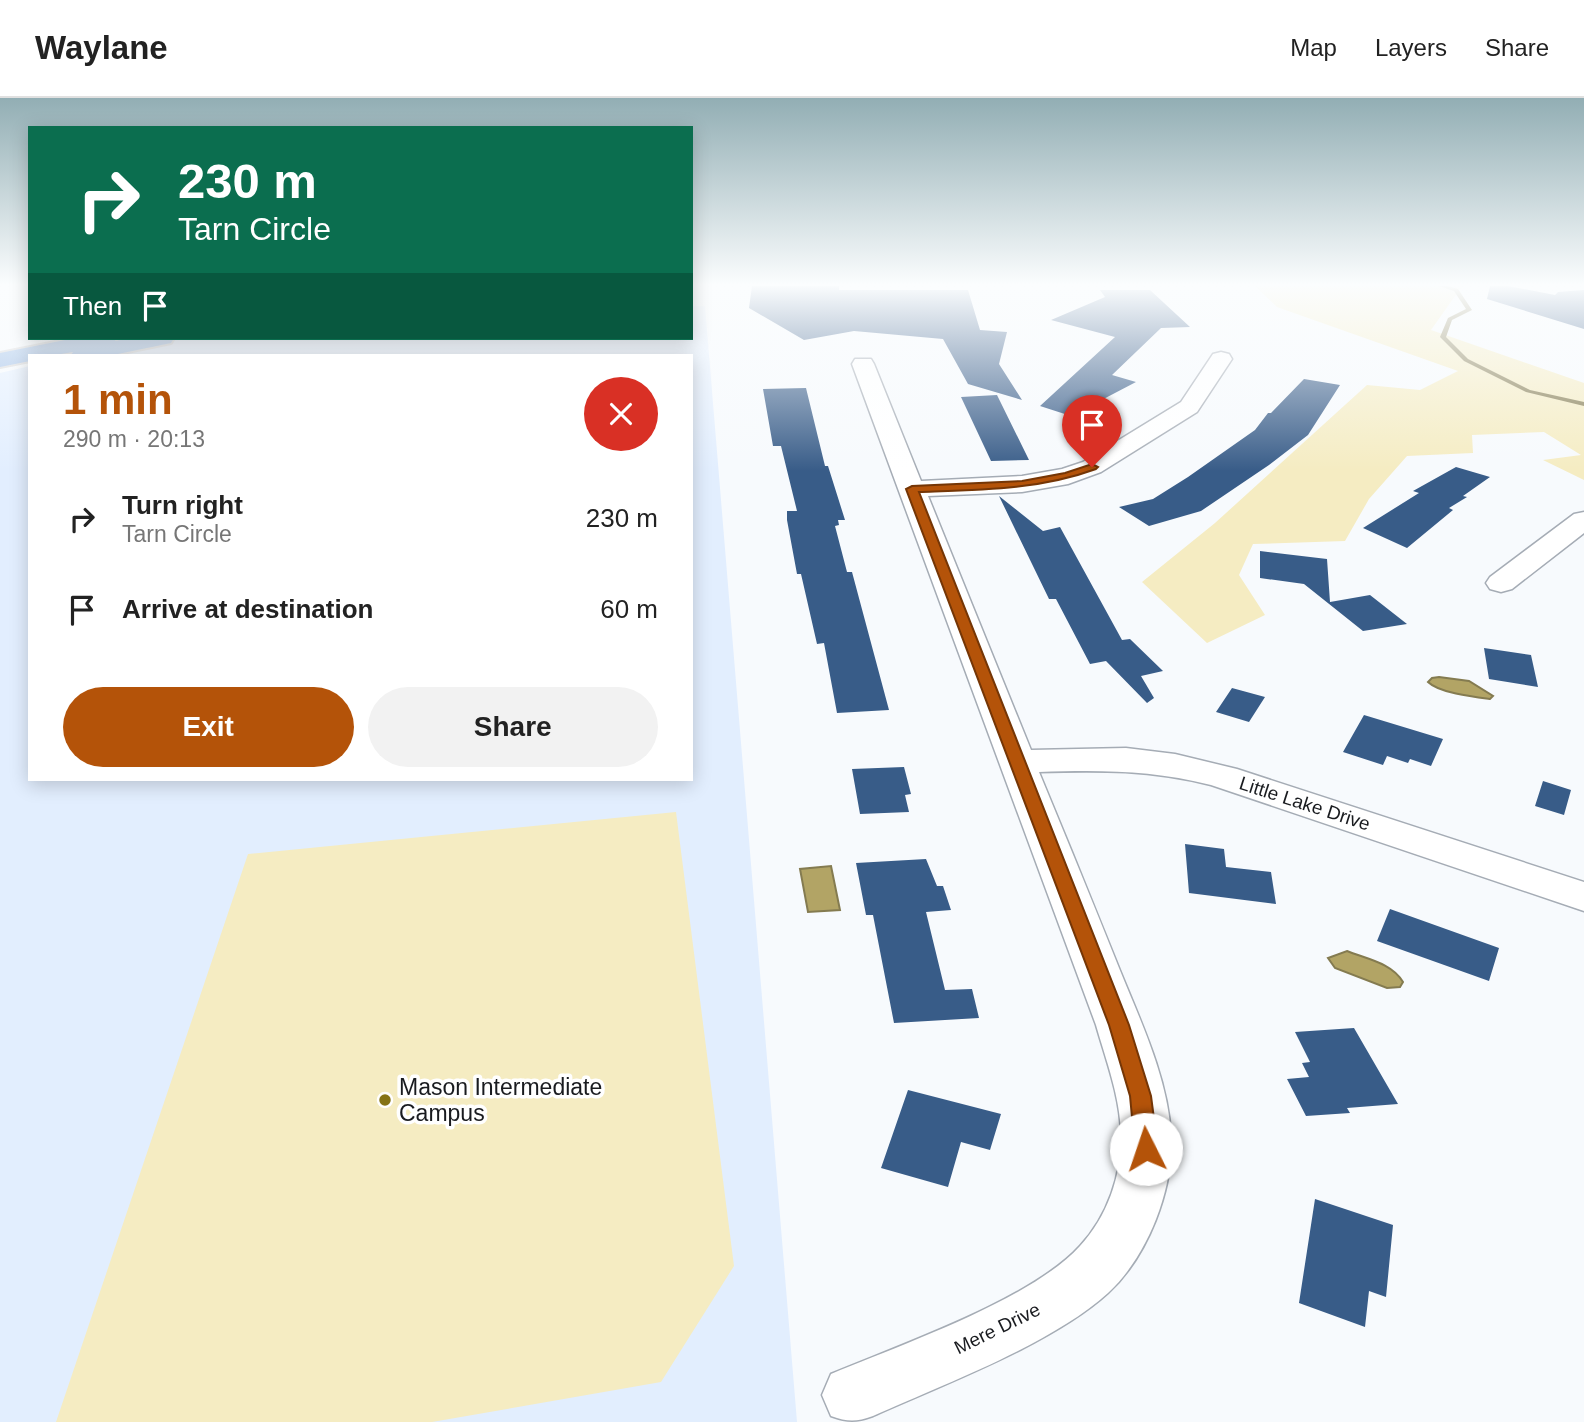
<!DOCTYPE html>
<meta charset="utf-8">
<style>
body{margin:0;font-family:Helvetica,sans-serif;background:#f2f2f2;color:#222;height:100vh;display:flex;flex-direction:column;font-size:26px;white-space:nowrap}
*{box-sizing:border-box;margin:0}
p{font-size:23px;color:#767676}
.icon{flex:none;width:38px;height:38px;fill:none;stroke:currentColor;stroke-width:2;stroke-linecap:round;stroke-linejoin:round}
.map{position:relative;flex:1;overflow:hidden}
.side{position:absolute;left:28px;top:256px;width:665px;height:427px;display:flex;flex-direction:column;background:#fff;border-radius:0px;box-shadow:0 4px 18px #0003}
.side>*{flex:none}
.guide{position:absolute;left:28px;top:28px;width:665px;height:214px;border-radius:0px;box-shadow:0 4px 18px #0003;background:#0b6e4f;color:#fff;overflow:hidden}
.pin{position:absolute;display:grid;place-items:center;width:60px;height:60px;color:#fff;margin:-72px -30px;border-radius:50% 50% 50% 0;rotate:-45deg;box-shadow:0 0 7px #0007}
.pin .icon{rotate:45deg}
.me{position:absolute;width:77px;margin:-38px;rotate:356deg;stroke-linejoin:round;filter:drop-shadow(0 0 5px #0008)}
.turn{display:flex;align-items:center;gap:24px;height:147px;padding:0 35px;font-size:32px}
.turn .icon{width:91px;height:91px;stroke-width:2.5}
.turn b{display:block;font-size:49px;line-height:60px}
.then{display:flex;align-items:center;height:66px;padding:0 35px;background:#0003;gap:14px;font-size:26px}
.round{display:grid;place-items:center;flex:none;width:74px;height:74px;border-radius:37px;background:#f2f2f2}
.overview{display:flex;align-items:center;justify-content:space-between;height:119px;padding:0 35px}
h1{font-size:42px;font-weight:600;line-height:52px;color:#b45309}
.primary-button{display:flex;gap:14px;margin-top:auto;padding:14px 35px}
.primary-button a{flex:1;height:80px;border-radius:42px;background:#b45309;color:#fff;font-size:28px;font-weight:600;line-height:80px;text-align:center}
.primary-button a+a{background:#f2f2f2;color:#222}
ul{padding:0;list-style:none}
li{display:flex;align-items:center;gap:21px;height:91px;padding:0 35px}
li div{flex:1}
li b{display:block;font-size:26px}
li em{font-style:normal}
header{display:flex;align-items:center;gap:42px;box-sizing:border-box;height:98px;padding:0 35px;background:#fff;border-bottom:2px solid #e0e0e0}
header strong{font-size:33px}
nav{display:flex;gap:38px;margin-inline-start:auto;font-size:24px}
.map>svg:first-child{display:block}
.built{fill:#e2eefe}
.green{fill:#f5ecc2}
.water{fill:#b2a465;stroke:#847b50;stroke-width:2}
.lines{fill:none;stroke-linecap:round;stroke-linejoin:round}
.stream{fill:#847b50;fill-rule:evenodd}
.building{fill:#385c88}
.minor-casing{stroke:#a5acb5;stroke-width:3}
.major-casing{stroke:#d6d6d7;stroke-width:4}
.minor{fill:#fff;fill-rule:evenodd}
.major{fill:#95b8e5;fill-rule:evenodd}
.route{fill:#b45309;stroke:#753606;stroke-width:2}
.poi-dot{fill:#857315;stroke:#fff;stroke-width:2.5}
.labels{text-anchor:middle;stroke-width:7;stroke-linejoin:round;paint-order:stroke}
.street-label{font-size:19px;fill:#191b1f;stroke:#fff}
.near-poi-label{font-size:23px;fill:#191b1f;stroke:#fff;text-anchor:start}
</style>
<header>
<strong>Waylane</strong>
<nav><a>Map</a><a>Layers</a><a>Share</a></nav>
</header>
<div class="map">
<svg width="1584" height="1324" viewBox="0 0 1584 1324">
<rect width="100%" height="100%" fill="#f7fafd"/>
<!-- built -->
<path class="built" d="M691,208H705L797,1324H0V275L30,268V681H691V257H82L163,240H691Z"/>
<!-- green -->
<path class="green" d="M1255,188H1462L1431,232L1584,285V382L1543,362L1581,357L1544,334L1472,337L1473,355L1407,358L1369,401L1345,443L1253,446L1239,477L1265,517L1207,545L1142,484L1215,425L1367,287L1420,292L1458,273L1277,209Z
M676,714L734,1168L661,1284L432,1324H56L248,756Z"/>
<!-- water -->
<path class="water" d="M1439,579L1469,583L1493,598L1490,601C1474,599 1439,595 1428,584L1432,580Z
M831,768L840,812L808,814L800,771Z
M1347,853C1367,861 1392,865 1403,884L1400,889L1387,890L1335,870L1328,860Z"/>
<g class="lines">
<!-- stream -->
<path class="stream" d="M1439,188H1447L1458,191L1472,212L1452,222L1446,239L1468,261L1530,292L1584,304V308L1526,294L1464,263L1440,239L1448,220L1466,211L1454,193Z"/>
</g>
<!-- building -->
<path class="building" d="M752,188H839V192H968L980,232L1007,234L999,266L1022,302L968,286L943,241L854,233L804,242L749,210Z
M1490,188H1508L1555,197L1558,194L1584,192V231L1487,201Z
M1100,192H1150L1190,229L1161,230L1112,277L1136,284L1071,318L1040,308L1115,239L1051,222L1105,199Z
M1304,281L1340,287L1308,337L1269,367L1201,413L1149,428L1119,409L1153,401L1188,379L1255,332L1268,315H1271Z
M806,290L825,368H828L845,422H838L839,427L835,428L847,474H852L889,612L837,615L824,545L817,546L801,476H797L787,422V413H797L781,348H773L763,291Z
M997,297L1029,362L991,363L961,299Z
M1456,369L1490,379L1463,398L1467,399L1449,410L1453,412L1407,450L1363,430L1419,395L1413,393Z
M999,398L1043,433L1060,429L1122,542L1130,541L1163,573L1141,578L1154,600L1147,605L1106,563L1090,566L1056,501H1049Z
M1260,453L1327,461L1330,504L1370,497L1407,526L1363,533L1304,486L1260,480Z
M1484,550L1531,557L1538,589L1489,581Z
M1232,590L1265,599L1249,624L1216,614Z
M1364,617L1443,641L1431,668L1410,661L1408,665L1387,658L1383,667L1343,654Z
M904,669L911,696L905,697L909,714L860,716L852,671Z
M1543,683L1571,692L1564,717L1535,708Z
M1185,746L1224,751L1226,769L1271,774L1276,806L1189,795Z
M926,761L937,788H943L951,812L926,814L945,892L972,891L979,920L894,925L873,817H866L856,765Z
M1390,811L1499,850L1489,883L1377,843Z
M1354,930L1398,1006L1347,1010L1350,1015L1306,1018L1287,981L1309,979L1302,965L1310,964L1295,934Z
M908,992L1001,1016L990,1052L961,1044L948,1089L881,1070Z
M1315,1101L1393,1127L1386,1199L1369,1193L1365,1229L1299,1205Z"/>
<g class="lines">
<!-- minor casing -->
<g class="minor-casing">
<path id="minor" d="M1221,254L1229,256L1232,261L1197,314L1101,374L1068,386L1022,394L928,398L1031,652L1126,650L1175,656L1237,671L1584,784V813L1211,687C1150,672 1101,672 1039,674C1066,739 1093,805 1119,870C1140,922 1168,980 1171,1037C1174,1091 1148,1158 1108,1195C1052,1246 944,1286 873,1318C856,1324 848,1324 831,1318L822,1297L831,1276C900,1247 1031,1202 1080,1148C1108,1118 1122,1076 1121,1036C1120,998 1106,962 1096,927L852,266L855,261H871L874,266L921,383L1022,378L1062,371L1083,364L1181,304L1213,256Z
M1584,414V435L1512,491L1501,494L1490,491L1486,485L1490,479L1574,416Z"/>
</g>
<!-- major casing -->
<g class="major-casing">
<path id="major" d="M75,240H117L115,243L132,240H174L171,245L113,257H71L73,254L55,257H30V263L0,269V255Z"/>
</g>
<!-- minor -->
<use href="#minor" class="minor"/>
<!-- major -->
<use href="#major" class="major"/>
</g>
<!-- sky -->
<linearGradient id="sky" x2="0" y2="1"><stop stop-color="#92aeb4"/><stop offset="0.5" stop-color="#fbfdfe"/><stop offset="1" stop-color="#fbfdfe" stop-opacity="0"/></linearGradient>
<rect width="1584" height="373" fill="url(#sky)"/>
<!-- route -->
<path class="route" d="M1092,366L1098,369L1096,371C1039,392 979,392 919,394L1129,927L1151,998L1158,1051L1154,1057L1146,1060L1139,1057L1135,1051L1130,998L1109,927L906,391L912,388L1022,383L1065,375Z"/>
<!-- markers -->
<circle class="poi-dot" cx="385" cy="1002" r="7"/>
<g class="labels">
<!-- street labels -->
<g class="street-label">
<text transform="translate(1305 705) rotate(18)" y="7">Little Lake Drive</text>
<text transform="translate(997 1230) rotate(-26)" y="7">Mere Drive</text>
</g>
<!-- near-poi labels -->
<g class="near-poi-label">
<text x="399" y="997">Mason Intermediate<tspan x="399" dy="26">Campus</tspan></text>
</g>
</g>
</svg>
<div class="pin" style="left:1092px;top:369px;background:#d93025"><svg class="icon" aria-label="arrive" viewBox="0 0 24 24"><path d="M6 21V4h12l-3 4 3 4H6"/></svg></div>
<svg class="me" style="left:1146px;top:1051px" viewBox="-20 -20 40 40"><circle r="19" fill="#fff"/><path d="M0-13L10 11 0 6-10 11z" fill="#b45309"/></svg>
<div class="guide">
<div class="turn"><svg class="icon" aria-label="right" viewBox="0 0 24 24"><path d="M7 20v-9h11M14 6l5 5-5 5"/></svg><div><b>230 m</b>Tarn Circle</div></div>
<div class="then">Then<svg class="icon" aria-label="arrive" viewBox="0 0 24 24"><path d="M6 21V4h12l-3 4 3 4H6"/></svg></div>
</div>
<section class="side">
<div class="overview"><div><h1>1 min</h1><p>290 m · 20:13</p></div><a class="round" style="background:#d93025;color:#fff"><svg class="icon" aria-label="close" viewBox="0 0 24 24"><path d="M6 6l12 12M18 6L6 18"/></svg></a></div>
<ul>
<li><svg class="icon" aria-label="right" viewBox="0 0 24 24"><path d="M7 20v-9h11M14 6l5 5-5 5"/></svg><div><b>Turn right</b><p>Tarn Circle</p></div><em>230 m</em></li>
<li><svg class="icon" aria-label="arrive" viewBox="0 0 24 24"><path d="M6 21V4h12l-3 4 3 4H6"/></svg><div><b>Arrive at destination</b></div><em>60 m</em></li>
</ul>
<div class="primary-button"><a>Exit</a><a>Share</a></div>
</section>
</div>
